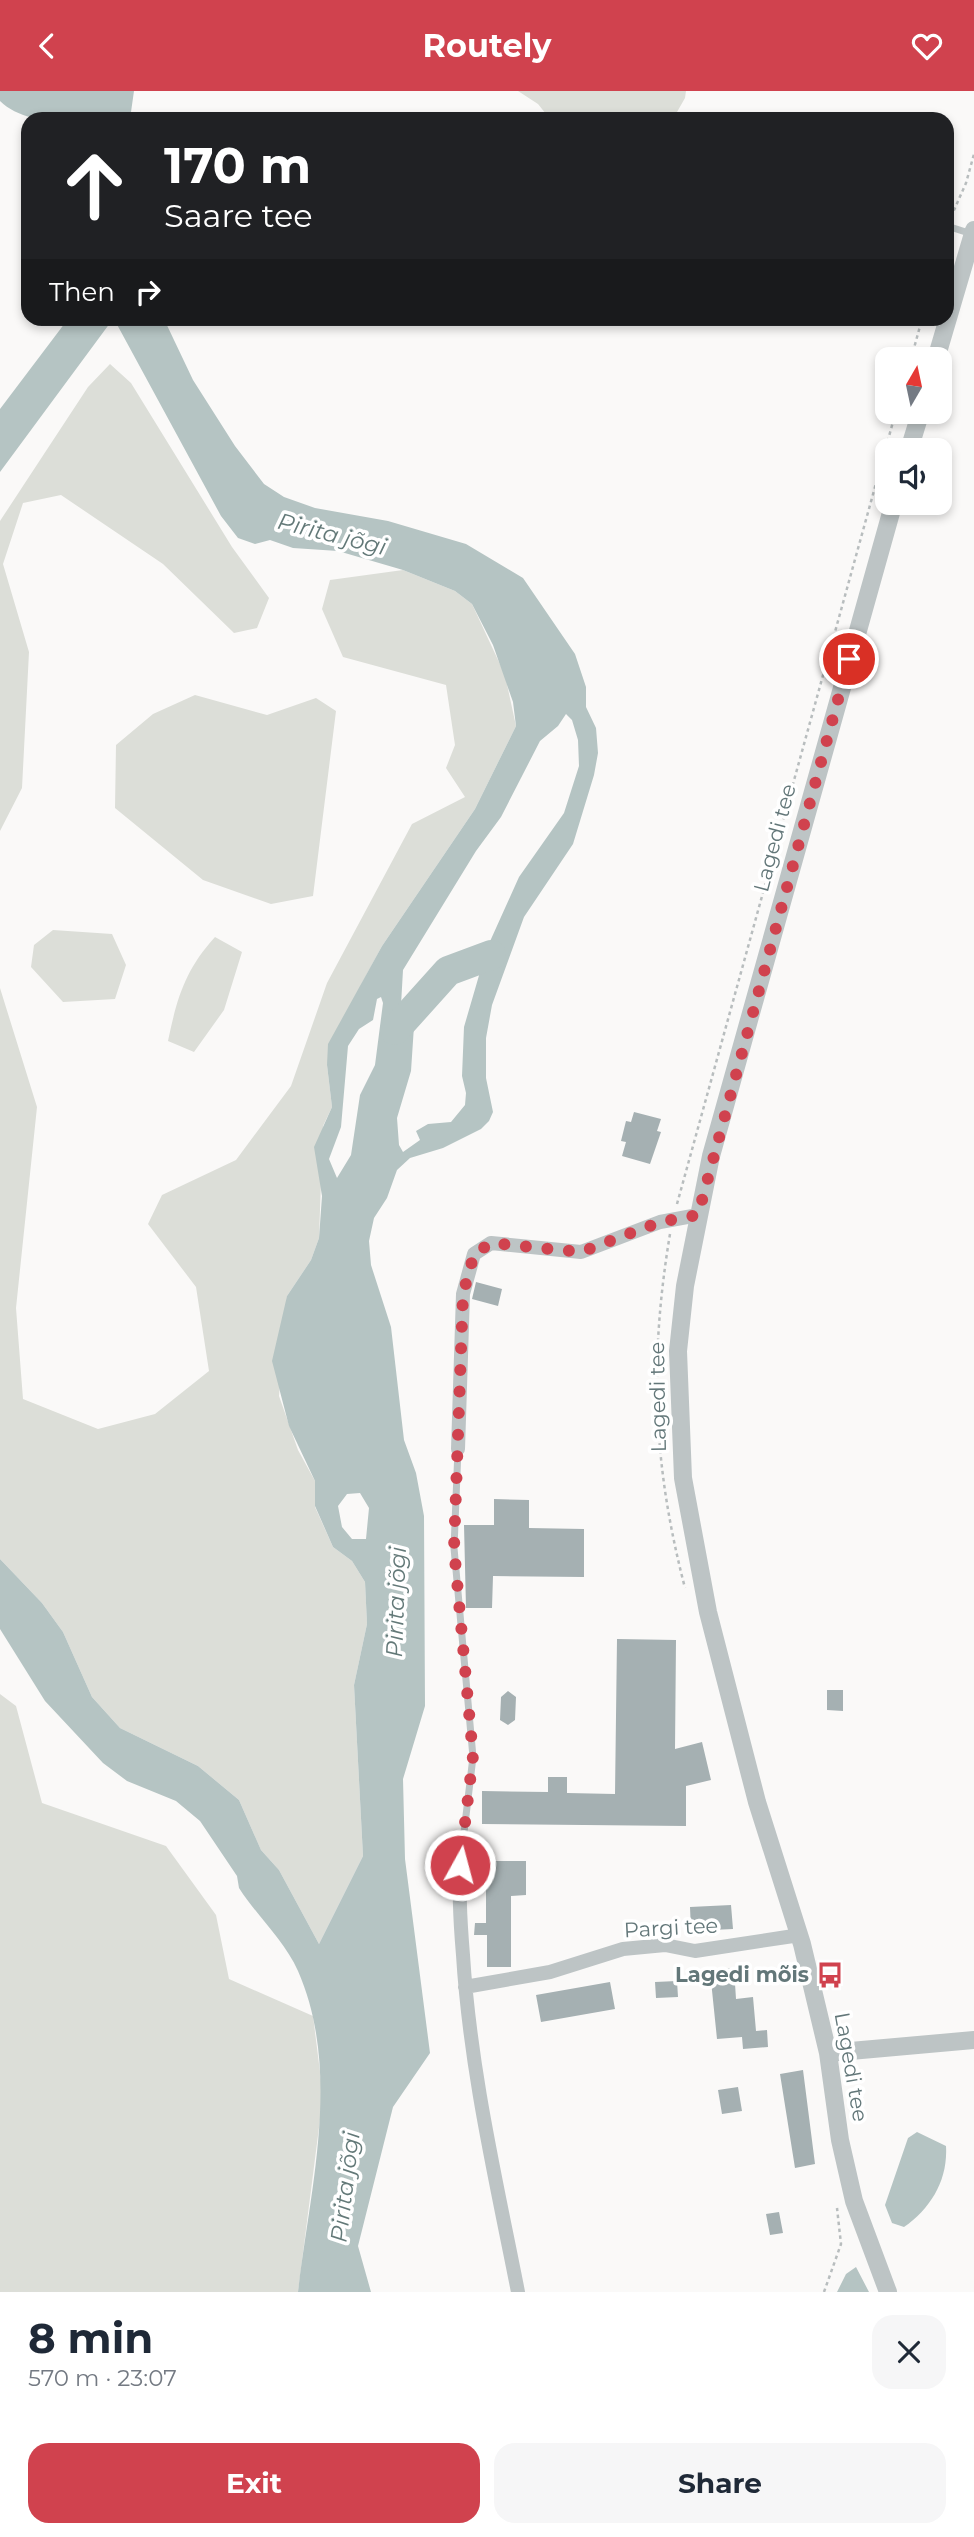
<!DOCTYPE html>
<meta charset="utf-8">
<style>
body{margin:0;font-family:Montserrat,sans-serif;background:#f6f6f7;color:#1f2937;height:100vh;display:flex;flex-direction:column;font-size:26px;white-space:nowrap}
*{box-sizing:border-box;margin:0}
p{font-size:23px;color:#747a83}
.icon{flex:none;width:38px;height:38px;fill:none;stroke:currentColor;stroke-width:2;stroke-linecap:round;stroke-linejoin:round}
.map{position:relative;height:2201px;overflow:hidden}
.drawer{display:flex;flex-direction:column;background:#fff;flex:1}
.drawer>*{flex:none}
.hud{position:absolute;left:21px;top:21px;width:933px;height:214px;border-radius:21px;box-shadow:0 4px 10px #0003;background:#202124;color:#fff;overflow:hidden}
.needle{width:46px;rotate:9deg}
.controls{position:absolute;left:875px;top:256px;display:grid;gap:14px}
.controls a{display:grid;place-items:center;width:77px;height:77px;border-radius:14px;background:#fff;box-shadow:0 4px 10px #0003;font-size:35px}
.pin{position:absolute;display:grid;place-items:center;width:60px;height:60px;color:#fff;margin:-30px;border:4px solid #fff;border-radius:50%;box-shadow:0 2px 7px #0007}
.me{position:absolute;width:77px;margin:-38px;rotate:7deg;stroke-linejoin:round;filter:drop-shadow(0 0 5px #0008)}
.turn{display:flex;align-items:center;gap:24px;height:147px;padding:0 28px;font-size:32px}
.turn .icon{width:91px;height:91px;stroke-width:2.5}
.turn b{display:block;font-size:49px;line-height:60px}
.then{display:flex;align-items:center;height:66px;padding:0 28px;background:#0003;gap:14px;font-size:26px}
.round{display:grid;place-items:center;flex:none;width:74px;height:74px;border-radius:21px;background:#f6f6f7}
.overview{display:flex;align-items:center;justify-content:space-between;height:119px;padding:0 28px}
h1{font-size:42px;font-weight:700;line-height:52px}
.action{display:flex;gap:14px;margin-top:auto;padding:14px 28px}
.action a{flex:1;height:80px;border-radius:21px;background:#d0424e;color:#fff;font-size:28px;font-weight:700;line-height:80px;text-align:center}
.action a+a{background:#f6f6f7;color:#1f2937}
header{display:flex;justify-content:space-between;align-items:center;height:91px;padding:0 28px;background:#d0424e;color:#fff;font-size:32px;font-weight:700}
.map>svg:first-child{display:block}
.green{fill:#dcded8}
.water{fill:#b5c4c3;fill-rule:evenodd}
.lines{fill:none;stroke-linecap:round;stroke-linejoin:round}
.river{stroke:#b5c4c3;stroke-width:30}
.building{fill:#a5b0b2}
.path{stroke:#b8bdbe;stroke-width:2.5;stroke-dasharray:3.5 3.5;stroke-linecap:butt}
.service{stroke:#bdc4c5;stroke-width:7}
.minor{stroke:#bdc4c5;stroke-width:14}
.tertiary{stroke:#bdc4c5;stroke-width:18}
.route{stroke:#d0424e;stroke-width:12;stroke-dasharray:0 21.6}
.labels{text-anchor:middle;stroke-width:7;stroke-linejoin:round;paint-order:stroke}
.street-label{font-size:21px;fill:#637779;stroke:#fff}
.poi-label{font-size:21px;font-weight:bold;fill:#637779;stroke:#fff;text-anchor:end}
.water-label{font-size:23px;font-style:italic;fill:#637978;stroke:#fff}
</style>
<header><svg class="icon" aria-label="back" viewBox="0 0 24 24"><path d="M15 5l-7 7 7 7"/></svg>Routely<svg class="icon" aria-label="heart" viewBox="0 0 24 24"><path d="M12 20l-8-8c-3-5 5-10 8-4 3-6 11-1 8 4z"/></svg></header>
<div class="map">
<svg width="974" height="2201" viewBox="0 0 974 2201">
<rect width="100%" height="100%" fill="#faf9f8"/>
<!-- green -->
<path class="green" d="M518,0H686L685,7L673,28H550L538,13Z
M110,273L131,292L232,456L269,507L257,537L234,542L163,473L61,404L23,412L3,473L29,561L22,697L0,740V430L88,296Z
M403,479L455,500L472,513L505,584L516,635L475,718L382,855L363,890L327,974L332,1016L323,1035L319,1147L311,1169L287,1205L279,1305L298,1359L315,1390V1416L333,1456L352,1470L365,1491L367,1533L354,1594L363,1765L319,1853L279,1779L261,1759L239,1709L198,1675L120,1637L92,1606L63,1541L42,1512L0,1468V897L37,1016L16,1217L23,1308L98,1338L155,1323L209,1280L196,1196L148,1133L162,1104L236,1069L291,995L327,892L412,733L465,706L446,677L455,654L446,594L343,566L322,518L330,489Z
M195,604L267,624L316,607L336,620L313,805L271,813L203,789L115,717L116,654L153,623Z
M53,839L112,843L126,874L115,908L63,911L31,876L34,854Z
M215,846L242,861L224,919L194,961L168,950C177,907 185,879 215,846Z
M0,1603L16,1615L42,1712L166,1755L216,1824L229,1888L313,1925L323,2005L298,2201H0Z"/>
<!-- water -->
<path class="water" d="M0,0H134L130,28C90,28 31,40 0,10Z
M68,228H113L0,381V318Z
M114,228H164L193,289L235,355L264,393L284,406L315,417L388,430L466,453L523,487L575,563L586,596V616L596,637L598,662L594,684L573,753L524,826L492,914L486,947V987L493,1021L489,1030L481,1038L443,1057L410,1067L397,1079L387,1107L374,1127L369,1150L371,1174L391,1236L404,1349L416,1382L424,1425L425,1615L403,1688L405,1768L430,1962L393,2016L358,2155L371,2201H298C310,2097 342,1981 298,1880C284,1849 257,1825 239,1797L237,1785L200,1730L176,1710L127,1690L103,1672L45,1610L0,1538V1468L42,1512L63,1541L92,1606L120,1637L198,1675L239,1709L261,1759L279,1779L319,1853L363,1765L354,1594L367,1533L365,1491L352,1470L333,1456L315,1415V1390L289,1335L272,1270L287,1205L311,1169L319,1147L322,1105L314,1056L332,1016L327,974L328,953L382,855L475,718L516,635L513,611L493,554L472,513L455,500L403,479L338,460L293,457L270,449L255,453L238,447L221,425ZM566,623L572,629L578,649L579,675L564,722L519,786L487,857L464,936L462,985L466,1002L465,1014L451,1031L428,1033L416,1040L420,1049L403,1061L399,1054L397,1027L411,980L414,935L401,914L403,879L476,760L501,726L540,650L558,635ZM381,906L383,912L375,974L360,1004L351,1064L337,1087L329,1068L341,1036L348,955L359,938L373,929L377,908ZM347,1403L360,1402L369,1417L366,1448H352L342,1436L338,1415Z
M917,2041L946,2055C948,2089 931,2117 904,2136L892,2132L885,2114L908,2047Z
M856,2176L869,2201H837L846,2183Z"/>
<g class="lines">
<!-- river -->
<path class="river" d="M395,939L448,880L491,864"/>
</g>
<!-- building -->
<path class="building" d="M634,1021L661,1028L657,1040L661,1041L650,1073L622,1065L626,1051L621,1050L626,1030L631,1031Z
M476,1191L502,1198L498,1215L472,1208Z
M494,1408L529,1409V1437L584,1438V1486L493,1485L492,1517H466L464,1434H494Z
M617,1548L676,1549L675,1658L702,1651L711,1689L686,1695V1735L482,1733V1700L548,1701V1686H567V1702L615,1703Z
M827,1599H843V1620L827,1619Z
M508,1600L516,1606L515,1629L508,1634L500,1629L501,1606Z
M486,1770H526V1804L511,1805V1876H487V1844H474L475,1832H486Z
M731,1814L733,1838L691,1840L690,1816Z
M734,1877L736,1908L753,1906L756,1940L767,1939L768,1956L743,1958L742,1946L717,1948L710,1880Z
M677,1890L678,1906L656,1907L655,1891Z
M610,1891L615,1918L541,1931L536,1904Z
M803,1979L815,2073L795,2077L780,1983Z
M738,1996L742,2020L722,2023L718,1999Z
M779,2121L783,2142L770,2144L766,2123Z"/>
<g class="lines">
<!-- path -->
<path class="path" d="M951,126L966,92L974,63
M911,268L922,228
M677,1113L896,320
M670,1143C649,1269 653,1374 685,1497
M824,2201L841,2153L837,2117"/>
<!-- service -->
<path class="service" d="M947,135L972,143
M458,1358L454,1457L473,1666L462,1758"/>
<!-- minor -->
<path class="minor" d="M458,1358L463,1203L474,1163L491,1152L581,1161L660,1131L698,1124
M462,1758C458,1794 460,1828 463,1864C470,1978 496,2089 518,2201
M465,1896L550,1881L623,1858L665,1854L695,1860L800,1844"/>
<!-- tertiary -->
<path class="tertiary" d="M936,268L974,139
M909,359L921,320
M828,1962L974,1949
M888,2201L854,2110L840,2049L828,1962L802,1853L757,1711L708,1521L683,1387L678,1260L685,1195L711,1065L894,411"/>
</g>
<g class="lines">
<!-- route -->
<path class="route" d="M460,1774L473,1665L454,1457L463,1203L474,1163L491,1152L581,1161L660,1131L698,1124L849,568"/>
</g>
<!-- icons -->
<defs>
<g id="bus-bare" transform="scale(2.1)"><path d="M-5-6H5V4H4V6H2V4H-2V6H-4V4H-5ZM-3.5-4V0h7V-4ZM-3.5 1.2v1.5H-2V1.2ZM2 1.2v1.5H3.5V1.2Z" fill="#d0424e" stroke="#fff" stroke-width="2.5" paint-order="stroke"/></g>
</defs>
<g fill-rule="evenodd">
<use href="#bus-bare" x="830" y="1884"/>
</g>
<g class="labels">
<!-- street labels -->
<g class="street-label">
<text transform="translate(775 747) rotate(-75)" y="7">Lagedi tee</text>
<text transform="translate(658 1306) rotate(-91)" y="7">Lagedi tee</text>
<text transform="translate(671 1837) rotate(-3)" y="7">Pargi tee</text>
<text transform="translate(851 1976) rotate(80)" y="7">Lagedi tee</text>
</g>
<!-- poi labels -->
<g class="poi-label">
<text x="809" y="1891">Lagedi mõis</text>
</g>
<!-- water labels -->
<g class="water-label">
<text transform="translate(332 443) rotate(14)" y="8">Pirita jõgi</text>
<text transform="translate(396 1511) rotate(-88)" y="8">Pirita jõgi</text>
<text transform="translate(345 2096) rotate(-83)" y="8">Pirita jõgi</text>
</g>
</g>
</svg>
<div class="controls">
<a><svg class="needle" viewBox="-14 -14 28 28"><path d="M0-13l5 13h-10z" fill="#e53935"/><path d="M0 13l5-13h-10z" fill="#747a83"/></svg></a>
<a><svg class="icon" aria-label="sound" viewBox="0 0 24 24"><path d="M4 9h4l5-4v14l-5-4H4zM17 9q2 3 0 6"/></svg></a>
</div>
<div class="pin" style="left:849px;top:568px;background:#d93025"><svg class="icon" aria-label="arrive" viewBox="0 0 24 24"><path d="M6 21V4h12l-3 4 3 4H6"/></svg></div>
<svg class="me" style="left:460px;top:1774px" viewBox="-20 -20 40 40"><circle r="17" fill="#d0424e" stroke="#fff" stroke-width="3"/><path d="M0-11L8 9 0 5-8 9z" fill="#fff"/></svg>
<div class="hud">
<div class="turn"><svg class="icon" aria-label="ahead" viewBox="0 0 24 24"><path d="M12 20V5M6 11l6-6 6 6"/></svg><div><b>170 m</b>Saare tee</div></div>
<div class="then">Then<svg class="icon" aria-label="right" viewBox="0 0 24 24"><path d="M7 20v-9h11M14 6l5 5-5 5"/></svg></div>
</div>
</div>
<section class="drawer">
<div class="overview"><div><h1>8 min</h1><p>570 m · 23:07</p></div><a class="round"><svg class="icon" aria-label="close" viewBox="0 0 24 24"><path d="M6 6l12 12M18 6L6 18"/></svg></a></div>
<div class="action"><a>Exit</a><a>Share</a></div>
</section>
